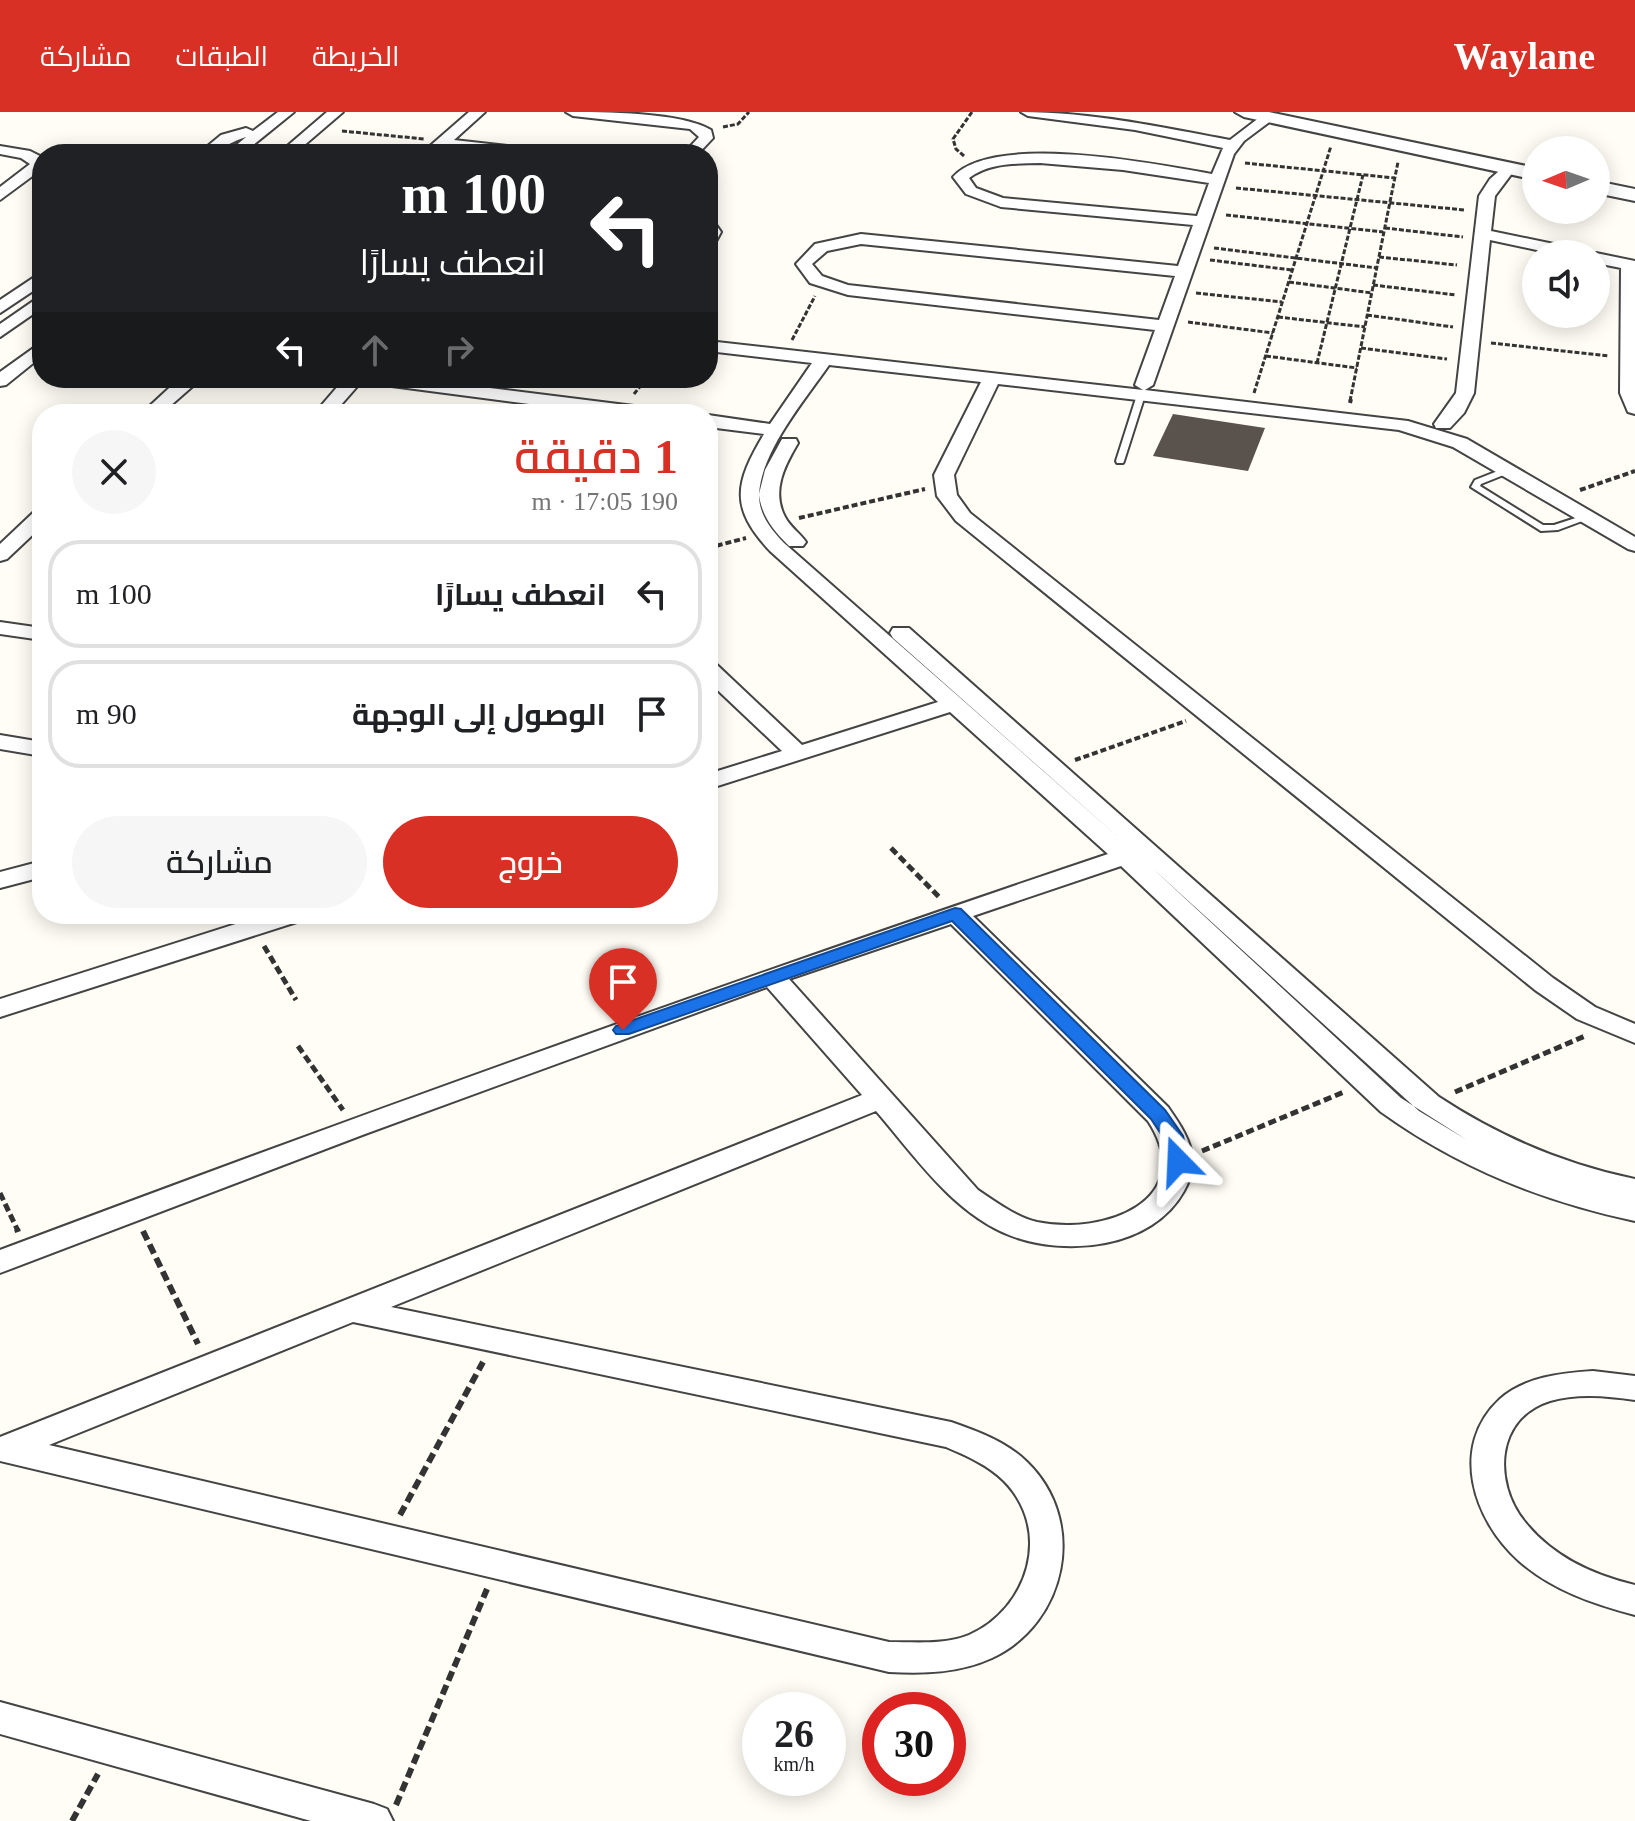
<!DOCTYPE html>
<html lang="ar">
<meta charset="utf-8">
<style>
body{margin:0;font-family:"Times New Roman",Cairo,serif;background:#f6f6f6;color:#202124;direction:rtl;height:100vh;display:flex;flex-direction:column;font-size:30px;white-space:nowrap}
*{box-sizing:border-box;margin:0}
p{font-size:26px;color:#757577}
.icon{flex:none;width:44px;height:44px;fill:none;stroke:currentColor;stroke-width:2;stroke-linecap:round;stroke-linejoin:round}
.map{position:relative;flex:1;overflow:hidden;direction:ltr}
.drawer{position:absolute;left:32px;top:292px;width:686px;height:520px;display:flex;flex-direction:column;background:#fff;border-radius:32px;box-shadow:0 4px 20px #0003;direction:rtl}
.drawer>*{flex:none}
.hud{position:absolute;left:32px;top:32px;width:686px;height:244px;border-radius:32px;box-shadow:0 4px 20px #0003;direction:rtl;background:#202124;color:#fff;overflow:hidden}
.needle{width:52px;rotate:268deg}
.buttons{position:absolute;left:1522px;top:24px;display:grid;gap:16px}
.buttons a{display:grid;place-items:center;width:88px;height:88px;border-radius:50%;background:#fff;box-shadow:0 4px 20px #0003;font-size:40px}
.speed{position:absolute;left:742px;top:1580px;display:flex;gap:16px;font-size:40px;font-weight:700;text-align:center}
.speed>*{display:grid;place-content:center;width:104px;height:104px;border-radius:50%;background:#fff;box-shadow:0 4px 20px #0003;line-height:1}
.speed small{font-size:20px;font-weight:400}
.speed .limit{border:12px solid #d22;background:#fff;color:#111}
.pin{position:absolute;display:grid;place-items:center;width:68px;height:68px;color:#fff;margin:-82px -34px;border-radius:50% 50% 50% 0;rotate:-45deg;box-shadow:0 0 8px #0007}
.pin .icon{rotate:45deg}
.me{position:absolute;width:88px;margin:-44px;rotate:339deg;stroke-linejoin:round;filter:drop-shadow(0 0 6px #0008)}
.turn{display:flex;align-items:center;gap:28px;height:168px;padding:0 40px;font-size:36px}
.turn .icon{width:104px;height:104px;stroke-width:2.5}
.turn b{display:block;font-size:56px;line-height:68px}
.lanes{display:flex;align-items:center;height:76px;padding:0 40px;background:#0003;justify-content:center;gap:40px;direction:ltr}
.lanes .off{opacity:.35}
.round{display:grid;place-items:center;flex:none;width:84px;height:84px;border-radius:42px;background:#f6f6f6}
.headline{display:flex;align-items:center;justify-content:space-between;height:136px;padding:0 40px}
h1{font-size:48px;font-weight:600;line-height:60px;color:#d93025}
.action{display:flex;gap:16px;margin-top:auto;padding:16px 40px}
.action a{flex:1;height:92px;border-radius:48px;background:#d93025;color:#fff;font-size:32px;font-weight:600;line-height:92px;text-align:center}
.action a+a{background:#f6f6f6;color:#202124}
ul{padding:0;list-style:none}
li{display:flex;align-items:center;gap:24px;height:108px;margin:0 16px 12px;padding:0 24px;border:4px solid #e0e0e0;border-radius:32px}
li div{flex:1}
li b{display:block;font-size:30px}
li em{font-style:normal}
header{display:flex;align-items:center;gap:48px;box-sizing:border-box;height:112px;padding:0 40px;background:#d93025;color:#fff}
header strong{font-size:38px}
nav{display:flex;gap:44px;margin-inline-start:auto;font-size:28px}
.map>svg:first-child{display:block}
.building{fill:#5a524d}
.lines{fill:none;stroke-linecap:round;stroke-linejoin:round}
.service-casing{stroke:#444;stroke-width:4}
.minor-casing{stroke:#444;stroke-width:4}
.tertiary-casing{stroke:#444;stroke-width:4}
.path-far3{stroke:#333;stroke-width:3;stroke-dasharray:5 2;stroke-linecap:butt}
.path-far2{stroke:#333;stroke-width:4;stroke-dasharray:6 3;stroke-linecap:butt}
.path-far1{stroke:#333;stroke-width:5;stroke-dasharray:8 4;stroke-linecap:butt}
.path{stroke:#333;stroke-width:6;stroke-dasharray:10 5;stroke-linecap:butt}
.service{fill:#fff;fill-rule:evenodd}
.minor{fill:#fff;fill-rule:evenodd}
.tertiary{fill:#fff;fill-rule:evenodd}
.route{fill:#1a73e8;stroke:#114b97;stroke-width:2}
</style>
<header>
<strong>Waylane</strong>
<nav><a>الخريطة</a><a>الطبقات</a><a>مشاركة</a></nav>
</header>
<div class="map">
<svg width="1635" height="1709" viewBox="0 0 1635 1709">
<rect width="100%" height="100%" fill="#fffdf5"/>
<!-- building -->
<path class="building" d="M1173,302L1265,316L1248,359L1153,344Z"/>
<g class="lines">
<!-- service casing -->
<g class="service-casing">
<path id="service" d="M1141,280L1145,283L1124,349L1123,351H1117L1116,349L1137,283Z
M1508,355L1512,358L1511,360L1481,372L1480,374L1543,413H1554L1588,402L1593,405L1558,418L1541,419L1471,375L1475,368Z"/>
</g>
<!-- minor casing -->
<g class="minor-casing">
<path id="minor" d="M278,0H294L242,42H226L246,25C226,31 219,42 198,42L221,23L246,16L253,19Z
M327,0H343L294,42H278Z
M469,0H485L454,28L543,38L550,42H502L445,36L440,40H430V34Z
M566,0C603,0 681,0 711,18L713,26L698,42H683L699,25L690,17L573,4Z
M1021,0C1092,0 1160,15 1230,28L1264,2L1269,1L1276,5L1244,29L1234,42L1153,273L1145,278L1408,309L1467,327L1635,425V439L1628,437L1453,335L1399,318L998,272L954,363L957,383L970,401L1553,866L1595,895L1635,912V931L1577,907L1535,878L956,409L937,384L934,363L981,270L829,253C804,289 762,338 759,382L765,358L782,327H796L798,331C785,353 771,379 785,405C790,415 800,421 806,430L803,434H789C774,419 762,405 759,383C759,403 771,417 784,431L1125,731L893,526L890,521L893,516H909L1439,985C1500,1025 1563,1052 1635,1067V1109C1542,1089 1459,1056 1381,1000L1121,754L973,804L1168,995C1177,1008 1187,1022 1191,1038C1194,1052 1191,1067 1184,1079C1152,1137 1065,1145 1009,1123C952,1100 915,1044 876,999L391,1195L951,1310C977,1319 1007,1330 1027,1350C1088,1409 1067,1511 992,1546C959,1561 924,1562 889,1560L0,1349V1325L862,983L767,875L365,1022L0,1161V1138C367,1000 736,867 1108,742L950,600L708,677V662L782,639L708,569V550L716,552L802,633L938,590L770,439C729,395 735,371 764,322L708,315V303L770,312L812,251L708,239V229L1143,278L1135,273L1155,218L848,183L810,171L796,152L815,132L861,122L1178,154L1193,113L1001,95L966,82L953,65C993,20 1156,52 1212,62L1223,36L1135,18L1028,4ZM1040,51L1123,58L1209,71L1197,104L1003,86L976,76L969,66C990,50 1015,52 1040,51ZM861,132L1175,164L1159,208L848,173L822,164L812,152L827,139ZM1150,754L1419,999L1467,1028L1401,986ZM951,812L1148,1009C1200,1089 1103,1124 1037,1110C1016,1105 996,1090 978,1078L789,867ZM353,1210L946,1335C967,1344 988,1353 1004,1369C1053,1419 1028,1497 969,1523C945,1533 914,1530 889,1530L49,1333Z
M0,34L30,39L42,45V57L0,88V75L30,52L21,46L0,42Z
M1508,51L1516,56L1495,84L1491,119L1578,137L1586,142H1555L1490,128L1474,281L1464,301L1450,316H1436L1434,312L1456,281L1479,84L1490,67Z
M708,108L714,110L721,120L714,133L708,135Z
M1596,141L1635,149V302L1628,300L1620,281L1621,156L1596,151V142H1592Z
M42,160V173L0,201V188Z
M42,183V196L0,225V212Z
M42,230V244L6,273L0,274V260Z
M180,266H202L161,302H141Z
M345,266H409L650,296L659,302H606L361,270L333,302H314Z
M42,397V414L7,447L0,449V432L35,399Z
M0,510L42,516V528L0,522Z
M0,623L42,630V644L0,637Z
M42,749V765L0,776V760Z
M267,802H307L303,808L0,905V887Z
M1593,1259L1635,1264V1288C1607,1284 1577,1281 1550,1289C1495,1306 1493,1371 1525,1410C1553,1445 1593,1463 1635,1473V1503C1593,1492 1552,1478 1519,1449C1473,1408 1449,1334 1500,1287C1524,1265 1562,1261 1593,1259Z
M0,1590L374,1692L387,1697L393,1709H311L0,1622Z"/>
</g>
<!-- tertiary casing -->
<g class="tertiary-casing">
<path id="tertiary" d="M1235,0H1269L1536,56V68L1244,5Z
M1596,69L1635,77V89L1596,81Z"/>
</g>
<!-- path-far3 -->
<path class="path-far3" d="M723,15L738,12L749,0
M342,19L424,27
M964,44L956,37L953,27L972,0
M1245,51L1395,66
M1236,76L1465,98
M1226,103L1383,120
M1385,116L1463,125
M1214,136L1377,156
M1379,145L1457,153
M1210,148L1292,158
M1289,170L1372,181
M1373,173L1456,183
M1196,181L1282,190
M1367,203L1453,215
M1278,205L1365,215
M1188,210L1273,221
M792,228L815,184
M1491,231L1609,244
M1361,236L1447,247
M1266,244L1357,256
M1317,251L1363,63
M1254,281L1331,34
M634,282L647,266
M1350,289L1398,50"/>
<!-- path-far2 -->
<path class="path-far2" d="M1350,291L1351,287
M1580,378L1635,359
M799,406L925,377
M708,436L746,426
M1075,648L1186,609"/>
<!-- path-far1 -->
<path class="path-far1" d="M891,736L940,786
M264,834L296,888
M298,934L343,998
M1455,980L1585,924
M1202,1039L1344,980
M0,1081L18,1119"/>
<!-- path -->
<path class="path" d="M17,1117L18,1120
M143,1119L198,1232
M400,1403L483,1250
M396,1693L487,1477
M72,1709L98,1662"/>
<!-- service -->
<use href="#service" class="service"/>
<!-- minor -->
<use href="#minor" class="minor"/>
<!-- tertiary -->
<use href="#tertiary" class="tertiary"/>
</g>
<!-- route -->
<path class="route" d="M955,796L961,797L1165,998L1183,1024L1188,1049L1185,1054H1171L1163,1025L1151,1007L952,809L629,922H616L613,918L616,914Z"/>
</svg>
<div class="buttons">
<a><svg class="needle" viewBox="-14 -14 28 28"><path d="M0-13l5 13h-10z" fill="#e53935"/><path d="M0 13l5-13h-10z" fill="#757577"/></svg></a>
<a><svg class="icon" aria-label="sound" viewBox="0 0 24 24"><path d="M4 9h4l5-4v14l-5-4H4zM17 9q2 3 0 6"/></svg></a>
</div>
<div class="speed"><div>26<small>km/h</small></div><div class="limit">30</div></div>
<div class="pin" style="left:623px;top:918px;background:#d93025"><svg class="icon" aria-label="arrive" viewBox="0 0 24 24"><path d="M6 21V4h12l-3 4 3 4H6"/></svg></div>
<svg class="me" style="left:1178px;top:1049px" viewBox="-20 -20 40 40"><path d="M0-17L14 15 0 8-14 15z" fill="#1a73e8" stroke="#fff" stroke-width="4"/></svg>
<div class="hud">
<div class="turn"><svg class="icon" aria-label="left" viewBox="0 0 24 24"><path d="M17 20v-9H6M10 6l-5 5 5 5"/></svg><div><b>100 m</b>انعطف يسارًا</div></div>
<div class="lanes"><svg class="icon" aria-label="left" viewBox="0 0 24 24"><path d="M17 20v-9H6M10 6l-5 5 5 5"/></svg><svg class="icon off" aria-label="ahead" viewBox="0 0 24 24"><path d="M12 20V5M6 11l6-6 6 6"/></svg><svg class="icon off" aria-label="right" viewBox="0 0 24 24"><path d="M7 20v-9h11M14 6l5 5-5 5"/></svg></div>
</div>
<section class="drawer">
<div class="headline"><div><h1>1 دقيقة</h1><p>190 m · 17:05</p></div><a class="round"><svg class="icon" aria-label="close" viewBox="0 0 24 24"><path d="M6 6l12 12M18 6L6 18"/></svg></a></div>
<ul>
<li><svg class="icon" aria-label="left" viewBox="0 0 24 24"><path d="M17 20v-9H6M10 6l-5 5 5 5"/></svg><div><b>انعطف يسارًا</b></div><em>100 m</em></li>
<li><svg class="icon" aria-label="arrive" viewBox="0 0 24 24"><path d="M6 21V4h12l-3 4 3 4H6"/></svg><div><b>الوصول إلى الوجهة</b></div><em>90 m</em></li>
</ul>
<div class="action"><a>خروج</a><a>مشاركة</a></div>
</section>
</div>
